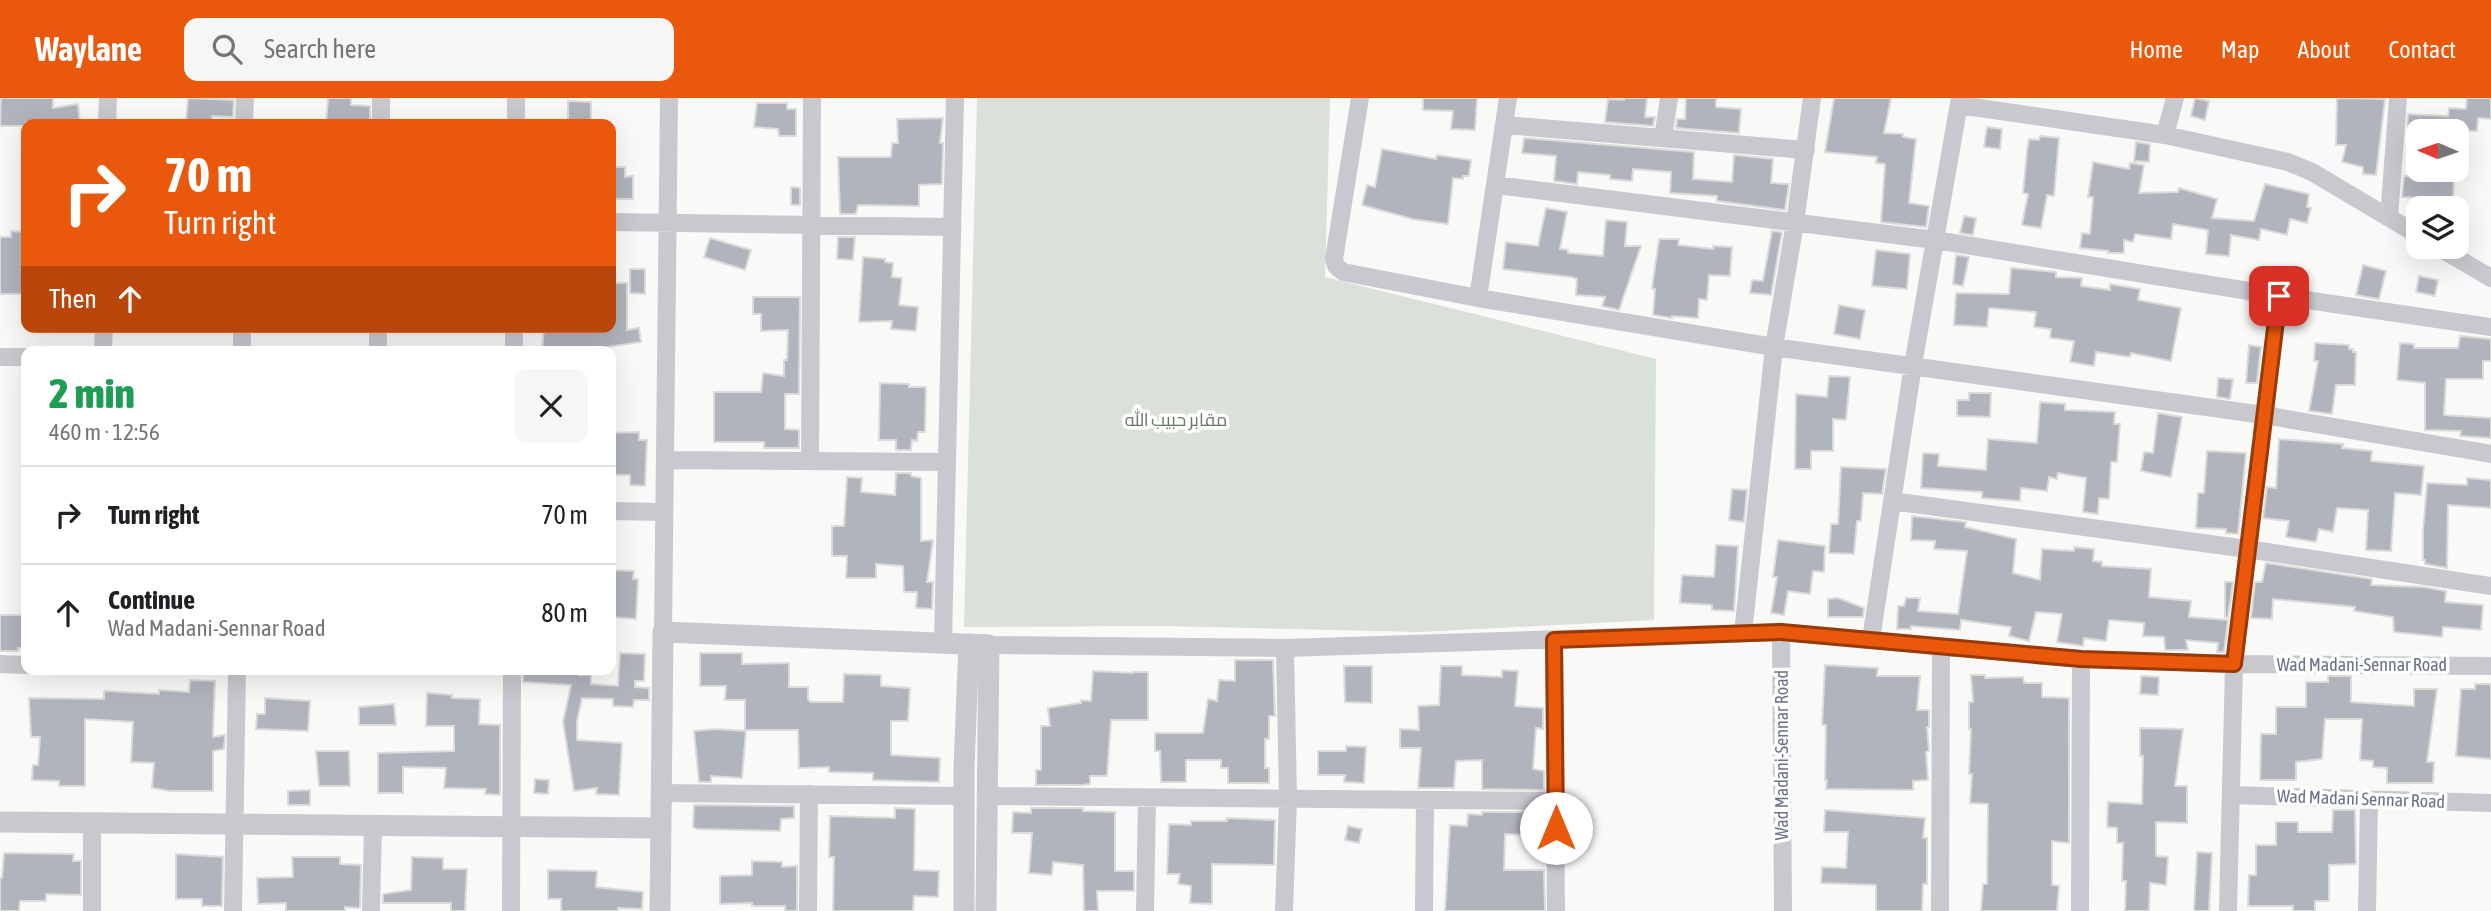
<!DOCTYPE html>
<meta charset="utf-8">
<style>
body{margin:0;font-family:"Asap Condensed",Cairo,sans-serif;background:#f6f6f6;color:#202124;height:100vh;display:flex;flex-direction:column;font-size:26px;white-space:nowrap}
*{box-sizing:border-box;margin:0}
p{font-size:23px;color:#757577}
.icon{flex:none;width:38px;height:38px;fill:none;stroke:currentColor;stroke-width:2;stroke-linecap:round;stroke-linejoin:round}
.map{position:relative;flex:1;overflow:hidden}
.sheet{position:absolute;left:21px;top:248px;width:595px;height:329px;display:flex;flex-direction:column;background:#fff;border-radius:14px;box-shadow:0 7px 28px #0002}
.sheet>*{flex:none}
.banner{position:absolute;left:21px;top:21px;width:595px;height:214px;border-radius:14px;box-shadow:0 7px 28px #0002;background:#ea580c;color:#fff;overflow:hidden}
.needle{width:46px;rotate:272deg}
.fabs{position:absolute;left:2406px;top:21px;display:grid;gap:14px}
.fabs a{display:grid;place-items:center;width:63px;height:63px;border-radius:14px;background:#fff;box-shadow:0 7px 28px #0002;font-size:35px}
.pin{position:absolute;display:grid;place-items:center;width:60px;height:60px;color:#fff;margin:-30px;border-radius:14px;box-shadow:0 4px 10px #0006}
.me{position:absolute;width:77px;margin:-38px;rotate:0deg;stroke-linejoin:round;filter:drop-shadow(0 0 5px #0008)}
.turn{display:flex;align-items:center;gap:24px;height:147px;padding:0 28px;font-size:32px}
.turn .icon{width:91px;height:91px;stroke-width:2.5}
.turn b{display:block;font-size:49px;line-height:60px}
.then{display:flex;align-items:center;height:66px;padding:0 28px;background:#0003;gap:14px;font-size:26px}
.round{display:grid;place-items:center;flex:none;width:74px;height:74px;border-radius:14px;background:#f6f6f6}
.summary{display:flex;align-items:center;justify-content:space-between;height:119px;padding:0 28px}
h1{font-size:42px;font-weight:800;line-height:52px;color:#1e9e55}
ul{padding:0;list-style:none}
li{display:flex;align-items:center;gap:21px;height:98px;padding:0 28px;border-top:2px solid #e0e0e0}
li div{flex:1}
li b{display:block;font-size:26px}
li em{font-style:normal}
header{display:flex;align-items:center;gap:42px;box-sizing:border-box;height:98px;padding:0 35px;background:#ea580c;color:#fff}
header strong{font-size:33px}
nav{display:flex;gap:38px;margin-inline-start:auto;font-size:24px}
.search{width:490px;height:63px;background:#f6f6f6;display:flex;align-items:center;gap:18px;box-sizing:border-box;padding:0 24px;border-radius:14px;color:#757577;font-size:26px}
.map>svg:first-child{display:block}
.green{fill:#d9e1d8}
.building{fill:#b0b4bd;stroke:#dbdbd9;stroke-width:2}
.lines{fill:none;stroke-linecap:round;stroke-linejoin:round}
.minor{stroke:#c7c9ce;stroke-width:18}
.tertiary{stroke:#c7c9ce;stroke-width:21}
.route-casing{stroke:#983908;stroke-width:18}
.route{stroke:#ea580c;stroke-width:12}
.labels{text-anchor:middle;stroke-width:7;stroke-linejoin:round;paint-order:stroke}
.park-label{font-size:18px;fill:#647a65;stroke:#fff}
.street-label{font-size:18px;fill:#697288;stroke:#fff}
</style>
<header>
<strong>Waylane</strong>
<div class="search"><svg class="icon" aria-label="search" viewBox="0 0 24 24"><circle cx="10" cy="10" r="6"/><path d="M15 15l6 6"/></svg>Search here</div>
<nav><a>Home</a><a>Map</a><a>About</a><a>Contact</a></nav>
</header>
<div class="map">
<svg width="2491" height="813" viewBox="0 0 2491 813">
<rect width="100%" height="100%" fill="#f9f9f7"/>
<!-- green -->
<path class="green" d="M977,0H1330L1325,179L1656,261L1654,522L1421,534L1163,528L964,529Z"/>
<!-- building -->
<path class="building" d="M1,0H53V10L78,6L80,26L26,24V28H0Z
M188,0L234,2L233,19L212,18V26L186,25Z
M328,0H351V7L370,8V26H326Z
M1423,0H1477L1475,32L1451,31L1453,13L1423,12Z
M1624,0H1647L1645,19H1655L1653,28L1605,24L1608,1L1624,2Z
M1686,0H1716V9L1741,11L1739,35L1676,30L1677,21H1685Z
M1834,0H1891L1884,35L1903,36V39L1916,41L1909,105L1929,108L1926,129L1881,124L1885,66L1876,65L1877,59L1825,54Z
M2195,0L2209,3L2205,22L2191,18Z
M2337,0L2385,1L2376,77L2363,76V69L2342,64L2346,47H2336Z
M2467,0H2491V21L2478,20L2477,33H2407L2408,16L2448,18L2449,10L2466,11Z
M568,3L591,4V26H568Z
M757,5H787V11H796V38H779L778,31L754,29Z
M943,20L940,45H943L942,86L919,87V108L858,107L856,116H840L838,59H891L892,45H898L897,21Z
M1987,29L2002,31L2000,51L1984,49Z
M2040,38L2059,40L2054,98L2047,97L2041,130L2022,127L2028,96L2023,95L2027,53L2029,41L2039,42Z
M1524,40L1694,54L1693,81L1732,84L1734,57L1773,61L1771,85L1789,86L1785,112L1717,103V98L1670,95L1671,74L1633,71L1632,83L1610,81V77L1578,74L1577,86L1554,83L1556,58L1522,55Z
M2136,44L2150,46L2149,64L2134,63Z
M1382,51L1436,61L1437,57L1471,62L1469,78H1463V81L1453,80L1448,126L1412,121L1362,107L1367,87L1375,89Z
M2093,64L2129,71L2130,65L2144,67L2139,95L2178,94L2179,90L2217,101L2212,120L2254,123L2265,86L2309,96L2307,109L2311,110L2307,125L2290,121L2287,137L2261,131L2259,142L2231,137L2229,158L2206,156L2208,132L2173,126L2171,141L2135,136L2133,144L2124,142V155H2108V153L2080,150L2082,135L2090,136L2093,99H2088Z
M611,69H625V79L633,78V101H611Z
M2417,72H2454L2453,110H2428L2430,103H2426V100L2402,99L2404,78L2417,79Z
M791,89L800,90V107H791Z
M1546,110L1567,114L1560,151L1568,152V155L1603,158L1606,122L1627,124L1625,148H1641L1619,212L1602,208L1605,199L1576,197L1577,181L1571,179L1503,171L1506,144L1538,148Z
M1964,118L1976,120L1973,137L1960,135Z
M11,133L26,134V196H0V139H11Z
M1772,133L1782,134L1771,197L1750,195L1752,182L1763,183Z
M838,139H855L853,162L837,161Z
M710,140L751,152L745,172L704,159Z
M1659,141H1679L1678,147L1713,151V148L1732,149L1730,178L1709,177L1707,202L1699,201L1698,220L1672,218V220L1653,217L1655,191L1652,190Z
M1876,152L1910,156L1907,191L1872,188Z
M1956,157L1969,159L1963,188L1953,186Z
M863,159L885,161V164L893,165L892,179L902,180L899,207L918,209L916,233L891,231L892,223L859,224Z
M2363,167L2386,173L2379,201L2356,197Z
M2011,170L2056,174V179L2082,180L2081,188L2110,192V186L2140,191L2138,202L2181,210L2171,263L2131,255L2130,259L2096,254L2094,268L2070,264L2074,243L2050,240L2051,231L2034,229L2036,214L1989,210L1987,229L1954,227L1956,195L2009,196Z
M630,171H645V196L630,195Z
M2419,178L2438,182L2435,198L2416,194Z
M611,185H627V232L639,230L641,244L606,249V254H542L544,229H611Z
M753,199H800L799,296H785V331L799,332V350H764V344H714V294H761L763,275L784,278V262H787L788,232L761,233V216H753Z
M1839,207L1865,212L1860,241L1834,236Z
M2460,238L2491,241V263H2483V281H2446L2444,317L2491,320V340L2460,338L2461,333L2425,332V285L2397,282L2400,245L2414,246V250H2458Z
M2315,245L2349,247V251H2353V254H2356L2355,287H2336L2332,316L2309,313L2318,263H2314Z
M2249,247L2261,249L2257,285H2246Z
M1829,278L1850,279L1846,322L1833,321V353H1811V371H1795L1796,296L1827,299Z
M2218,280L2233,281L2230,301L2217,299Z
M880,285L909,286V289H926L925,334H918L917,343L912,342L911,352H896V342H879Z
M1969,295H1991L1990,319L1957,318V302H1969Z
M2040,304L2065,306V312L2115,314L2114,326H2120L2117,364H2111L2109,401L2099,400L2098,416L2083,414L2086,380L2058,375L2057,381L2049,379L2047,393L2021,390L2020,403L1982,400V394L1921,390L1923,355L1939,356L1938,368L1986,372L1988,341L2037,345Z
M2158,315L2182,319L2171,379L2141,373L2144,354L2153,355Z
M639,334V342H647L645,388L630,387V377H611V335Z
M2279,341L2343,346L2342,350L2372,353L2371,363L2424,368L2421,397L2395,395L2391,453L2366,452L2368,412L2337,410L2333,434L2319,431L2316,444L2286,439L2289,423L2263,420L2267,389L2276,390Z
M2207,353L2246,355L2238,436L2226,435V431L2196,430L2198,395H2204Z
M1841,369L1886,371L1882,396L1863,395L1861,423H1857L1854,456L1829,455L1831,426H1838Z
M896,375H911V378L921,380V443L933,442L927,484H933L932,511L916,510L917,494H904L903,468L876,466V480H846L847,458H832V428H844L847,379L862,380L861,394L895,397Z
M2467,380L2491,382V410L2448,407L2447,470L2425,466V462H2423V433L2427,385L2467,387Z
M1732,391L1747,392L1744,424L1729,422Z
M1912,418L1966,424L1965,429L2016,441L2013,475L2040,482L2042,451L2074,453V449L2094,451L2093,463L2102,464V468L2151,471L2149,499L2191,503L2189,519L2228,522L2224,554H2217L2218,545L2186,542L2188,552H2165L2164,539L2143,538L2144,525L2109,522L2106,543L2084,540L2083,548L2057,544L2062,516L2036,514L2029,543L2009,538L2011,529L1961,522L1960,532L1911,528V531H1897L1898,508H1904L1906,500H1920L1918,513L1958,516L1967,453L1934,451L1935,443L1911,442Z
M1778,442L1825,448L1824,474L1813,473L1810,496L1788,493L1784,517L1771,515L1777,479H1773Z
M1716,447L1738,448L1734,513L1712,512V507L1680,505L1682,477L1714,479Z
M2266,465L2372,481L2371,487L2423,489L2446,493L2445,504L2483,507L2481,532L2443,529L2442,539L2394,534L2393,519L2354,513L2355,509L2273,501L2272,521L2251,520L2255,484H2262Z
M611,472L634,473L633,481H638L636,521L611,519Z
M2225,484H2233L2228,519H2225Z
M1838,500L1864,510L1863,519H1828V501Z
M0,517H26V550H18V553H0Z
M620,555L645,556L644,583H635V589L649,590V602H634L633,609L613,608V601L582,600L577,623V642L622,645L619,697L596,696L597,690L574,693L563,624L571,587L523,584V572H580L579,577H591V586L618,588Z
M700,555H742V566L789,565V589H808V602L811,604H843L844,576L881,577V588L910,590L908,623H891V657L940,660L939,684L873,682V675L829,674V669L799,670L798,632H745V602H725L726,588H700Z
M1235,562H1273L1275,618H1269V641H1265V670H1269V685H1228V670H1221V662H1186V684H1161L1160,653H1155V635H1203L1208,601L1217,603L1219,582L1235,583Z
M1825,567L1878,570L1877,578H1920L1917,612H1929V629H1927L1929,653L1926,654L1928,682L1913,683V692L1826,691L1827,682H1825L1826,627H1822Z
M1344,568H1372V605L1345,604Z
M1441,568H1462V577L1502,579V572L1518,573L1515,608L1543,610V631L1536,630L1533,671L1544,673V692L1482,691V662L1456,663L1454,690H1418L1421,650H1400V631L1419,632L1418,608L1439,607Z
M1093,573L1133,575V574H1148V622H1111L1107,678H1090V686L1083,687H1036V672H1041V628H1050L1048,610L1081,605V602L1091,603Z
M1971,577H1985V580L2023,579L2024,585H2042V599L2069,600V745L2052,743V787L2059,788L2057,813H1981L1983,786H1987L1988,706L1970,705L1972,676H1969L1971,631H1969V604H1973Z
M2141,578L2159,579L2158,597L2140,596Z
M2328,578H2351V604L2414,608V591H2437L2427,664H2434L2433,685H2387V670L2373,669V663L2360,662L2362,621H2325L2322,661L2296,664V682H2260L2261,636H2276V609H2306V584H2328Z
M190,582L215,583L213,639L225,637L224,651L213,653V693H170L152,690L154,665L131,664L133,624L85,621V688H59V683L32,682L33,667H38L40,639H31L29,600L104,601V593L159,596V592L189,594Z
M2475,586H2491V661L2456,658L2461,591H2475Z
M427,595L452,597V600L480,601L479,626L500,627V697L485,696L486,691L444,690L446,670L403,669V695H378V655L454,653V628H426Z
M265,600L310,603L308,633L256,631L257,616H265Z
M394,606L396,627H359V609Z
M2140,630L2183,631L2175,688H2187V725L2156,724V758L2168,759L2166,787L2150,785L2149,813H2125L2126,783H2122L2123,745H2117V730L2107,729L2108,704L2142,706L2143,658H2140Z
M715,631L746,633L742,680L711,678V684H699L694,633Z
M1346,648L1366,649L1364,685L1344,684L1345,677H1318V653H1346Z
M316,653H349L350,688H319Z
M535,681L549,682L548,696L534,695Z
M310,692V707H288V693Z
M694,707L794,708V720L781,721L780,733L697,731L693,729Z
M895,710L915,711L914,772L939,773L938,799L914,798L913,813H833L834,759H829L830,718L895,720Z
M1031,710H1083V713L1115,714V773H1134V793H1097L1098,813H1084L1083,767L1053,764L1052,777L1029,775L1032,735H1012L1013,714L1031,715Z
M1825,712L1925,720L1923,740H1927V786H1923L1922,813H1876V787L1821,785L1822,769L1846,770L1848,734H1824Z
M2333,712H2355L2356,766L2329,767V803H2315V813H2293V808H2248L2249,777H2256V747H2276V724H2298V734H2332Z
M1482,714H1544V738L1505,736L1504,772H1544L1545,813H1445L1450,727L1467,728L1468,716L1482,717Z
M1227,720L1275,722L1274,767L1212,766V806L1190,805L1191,788L1178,786L1180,776H1167L1169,726L1191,727V723H1227Z
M1348,728L1362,731L1359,745L1345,742Z
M2197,754L2212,755L2209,813H2194Z
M4,755L74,756L73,763H81V797L46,796V803H20L19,813H0V780H2Z
M176,756L223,759L222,808H202V801H176Z
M292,759H340V766L361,767L360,810L345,809V813H286V805L258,806L257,780L293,779Z
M412,759L443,760V771H467L465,813H451V805H383V796L411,792Z
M752,763L782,764V769L797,768V813H785V808H752V805L720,806V778L752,777Z
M548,772L597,773L596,789L643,794L642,811L618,810V813H561V801H548Z"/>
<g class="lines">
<!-- minor -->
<path class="minor" d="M1360,0L1334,161L1336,168L1343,174L1478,200L1774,249L2264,317L2491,356
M1959,7L2165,37L2288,64L2312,74L2418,137
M107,26L108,0
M244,26L245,0
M381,26V0
M516,26V0
M1504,27L1806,52
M2165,37L2175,0
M1663,40L1669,0
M1496,87L1935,142L2279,198L2491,229
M2389,120L2398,0
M611,124L952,129
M2438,149L2491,180
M1478,200L1508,0
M103,254L104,229
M242,254V229
M378,254V229
M514,254V229
M0,259H26
M665,362L947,364
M810,363L812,0
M1892,403L2247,451L2491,488
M611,413L664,414
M663,534L669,0
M1781,534L1783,813
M1743,535L1774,249L1795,125L1812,0
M1871,541L1913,267L1960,0
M1554,542L1556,813
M943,544L955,0
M989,547L1285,550L1781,534L2081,561L2234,566L2491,568
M0,566L26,567
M661,695L964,698
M2231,697L2491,705
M986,698L1555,703
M92,725V813
M233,813L237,572
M371,813L373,728
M511,813L512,572
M808,813L809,696
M1145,813L1147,700
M1284,813L1288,701L1285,550
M1424,813L1425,703
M1940,813L1941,549
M2080,813L2081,561
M2228,813L2234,566L2279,198
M2367,813L2369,701"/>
<!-- tertiary -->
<path class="tertiary" d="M0,724L661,730
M660,813L663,534L989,547L986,813
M964,813V669L969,546"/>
</g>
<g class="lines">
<!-- route casing -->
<g class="route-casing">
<path id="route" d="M1556,730L1554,542L1781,534L2081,561L2234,566L2279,198"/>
</g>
<!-- route -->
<use href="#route" class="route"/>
</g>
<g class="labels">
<!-- park labels -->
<g class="park-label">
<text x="1176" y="328">مقابر حبيب الله</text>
</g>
<!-- street labels -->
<g class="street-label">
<text x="2362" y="573">Wad Madani-Sennar Road</text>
<text transform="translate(1782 657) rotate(-90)" y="6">Wad Madani-Sennar Road</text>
<text transform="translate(2361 701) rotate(2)" y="6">Wad Madani Sennar Road</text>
</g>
</g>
</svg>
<div class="fabs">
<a><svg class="needle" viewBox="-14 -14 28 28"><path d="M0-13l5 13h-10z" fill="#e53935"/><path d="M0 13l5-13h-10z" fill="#757577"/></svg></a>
<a><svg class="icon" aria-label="layers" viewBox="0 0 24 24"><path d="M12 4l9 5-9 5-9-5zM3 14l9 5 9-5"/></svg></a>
</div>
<div class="pin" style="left:2279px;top:198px;background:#d93025"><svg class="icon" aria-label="arrive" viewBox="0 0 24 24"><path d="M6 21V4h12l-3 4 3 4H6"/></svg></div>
<svg class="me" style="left:1556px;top:730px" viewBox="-20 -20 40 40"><circle r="19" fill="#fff"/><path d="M0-13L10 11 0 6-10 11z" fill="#ea580c"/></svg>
<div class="banner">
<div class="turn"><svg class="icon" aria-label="right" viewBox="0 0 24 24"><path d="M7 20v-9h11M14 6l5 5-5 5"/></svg><div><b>70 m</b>Turn right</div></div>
<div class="then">Then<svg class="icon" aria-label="ahead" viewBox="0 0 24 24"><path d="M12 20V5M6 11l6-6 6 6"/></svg></div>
</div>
<section class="sheet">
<div class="summary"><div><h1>2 min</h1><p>460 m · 12:56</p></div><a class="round"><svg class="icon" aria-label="close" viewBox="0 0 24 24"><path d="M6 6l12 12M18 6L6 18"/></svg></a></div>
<ul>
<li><svg class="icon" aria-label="right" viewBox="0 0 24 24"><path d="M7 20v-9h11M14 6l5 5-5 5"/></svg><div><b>Turn right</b></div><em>70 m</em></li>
<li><svg class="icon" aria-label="ahead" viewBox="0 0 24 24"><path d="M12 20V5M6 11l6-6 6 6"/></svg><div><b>Continue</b><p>Wad Madani-Sennar Road</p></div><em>80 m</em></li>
</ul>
</section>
</div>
